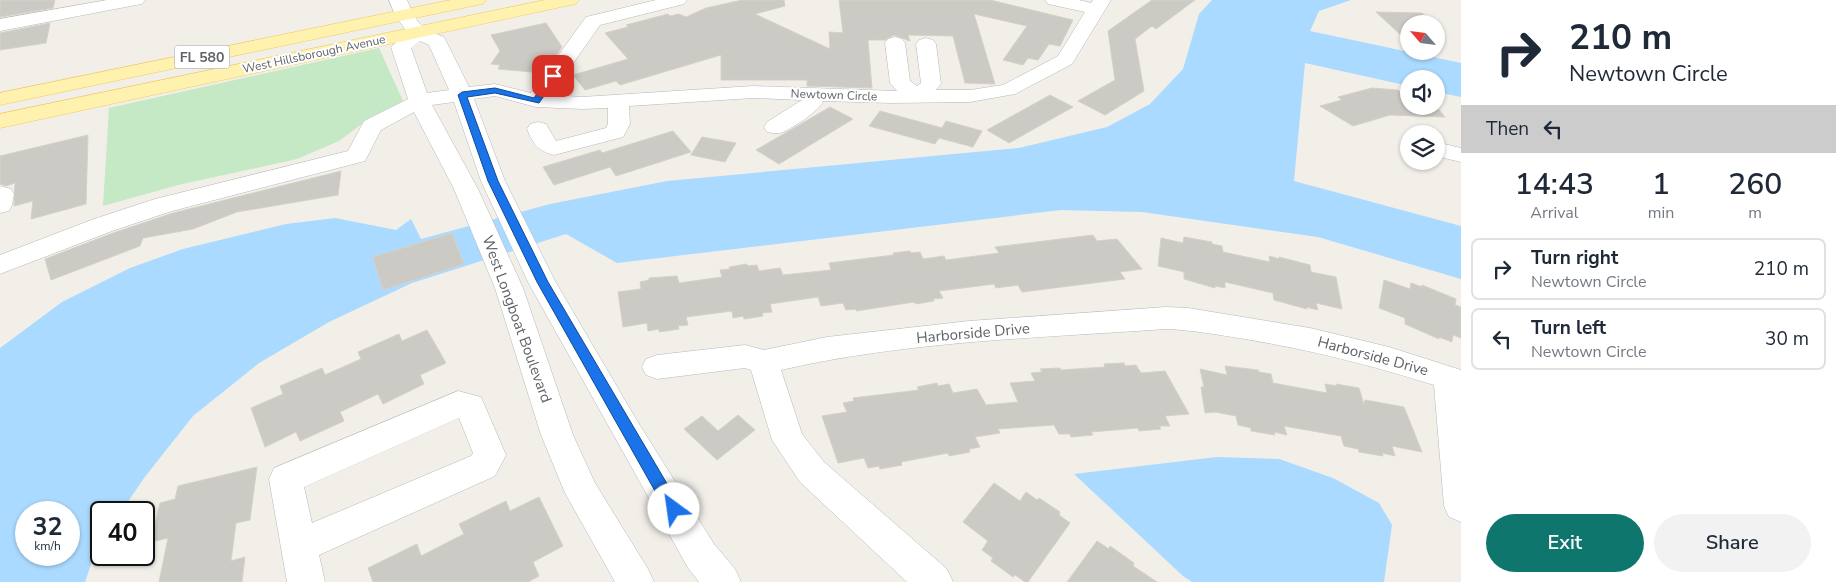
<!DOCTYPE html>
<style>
body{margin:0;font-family:"Nunito Sans",sans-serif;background:#f2f2f3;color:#1f2937;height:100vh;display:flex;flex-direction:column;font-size:19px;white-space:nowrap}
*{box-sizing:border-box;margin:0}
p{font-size:16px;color:#747a83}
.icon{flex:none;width:28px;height:28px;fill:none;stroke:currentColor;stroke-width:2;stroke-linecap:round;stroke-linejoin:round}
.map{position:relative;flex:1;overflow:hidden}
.sheet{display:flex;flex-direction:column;background:#fff;width:375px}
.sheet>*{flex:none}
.banner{background:#fff;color:#1f2937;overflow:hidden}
.needle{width:32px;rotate:298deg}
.buttons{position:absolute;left:1400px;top:15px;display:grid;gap:10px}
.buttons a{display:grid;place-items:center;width:45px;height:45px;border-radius:50%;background:#fff;box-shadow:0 1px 4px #0004;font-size:25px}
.speed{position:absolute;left:15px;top:501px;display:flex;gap:10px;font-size:25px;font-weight:700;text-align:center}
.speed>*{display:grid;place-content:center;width:65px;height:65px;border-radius:50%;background:#fff;box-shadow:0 1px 4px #0004;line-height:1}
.speed small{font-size:12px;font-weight:400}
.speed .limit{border:2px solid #111;border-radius:8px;background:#fff;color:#111}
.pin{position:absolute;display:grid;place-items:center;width:42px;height:42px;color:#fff;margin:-21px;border-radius:10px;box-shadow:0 2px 8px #0006}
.me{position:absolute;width:55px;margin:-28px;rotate:329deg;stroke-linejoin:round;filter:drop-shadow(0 0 4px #0008)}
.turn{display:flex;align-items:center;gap:18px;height:105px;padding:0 25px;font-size:22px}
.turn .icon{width:65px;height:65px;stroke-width:2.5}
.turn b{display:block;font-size:35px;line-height:42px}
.then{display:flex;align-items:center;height:48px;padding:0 25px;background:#0003;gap:10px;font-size:19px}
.eta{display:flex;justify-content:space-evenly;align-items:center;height:85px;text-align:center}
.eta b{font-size:30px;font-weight:600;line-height:35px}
.action{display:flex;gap:10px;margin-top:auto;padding:10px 25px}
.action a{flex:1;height:58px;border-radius:30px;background:#0f766e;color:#fff;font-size:20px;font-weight:600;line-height:58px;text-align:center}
.action a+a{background:#f2f2f3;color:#1f2937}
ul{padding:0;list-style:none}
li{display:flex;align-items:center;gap:15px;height:62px;margin:0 10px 8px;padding:0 15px;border:2px solid #e0e1e3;border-radius:8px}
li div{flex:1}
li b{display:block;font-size:19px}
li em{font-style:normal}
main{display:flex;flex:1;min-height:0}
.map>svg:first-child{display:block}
.green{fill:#c5e8c5}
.water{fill:#aadaff;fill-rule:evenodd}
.building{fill:#cccac5;stroke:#d6d1c6}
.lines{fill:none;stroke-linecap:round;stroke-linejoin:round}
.minor-casing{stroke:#b5b8bc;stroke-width:1}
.major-casing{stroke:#f2c960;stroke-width:1}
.minor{fill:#fff;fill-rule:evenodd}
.major{fill:#fff2af;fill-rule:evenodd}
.route{fill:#1a73e8;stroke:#114b97}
.labels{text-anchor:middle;stroke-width:4;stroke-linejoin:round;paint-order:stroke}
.far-street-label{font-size:12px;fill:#5f6368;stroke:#fff}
.shield{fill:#fff;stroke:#8f9295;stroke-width:1}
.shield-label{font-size:14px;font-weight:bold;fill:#5f6368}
.street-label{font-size:15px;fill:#5f6368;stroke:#fff}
</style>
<main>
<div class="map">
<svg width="1461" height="582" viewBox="0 0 1461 582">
<rect width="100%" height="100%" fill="#f1efe8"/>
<!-- green -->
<path class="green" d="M379,48L403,101L371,117L339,141L297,159L178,185L103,206L109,108Z"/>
<!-- water -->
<path class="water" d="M1212,0H1351L1319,11L1310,31L1461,63V97L1436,92V79H1409V86L1305,63L1294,181L1461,226V279L1318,237L1142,212L1061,210L617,263L566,234L412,283L329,322L259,363L193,416L144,478L121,512H101V542L95,552L85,582H0V348L62,302L130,268L183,249L286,224L335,218L396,230L411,219L421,239L550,204L667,181L1019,148L1107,127L1150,104L1183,69L1199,14ZM26,512H69V555H26Z
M1217,457L1279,459L1333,478L1379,503L1392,525L1384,582H1192L1183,576L1074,474Z"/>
<!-- building -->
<path class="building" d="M0,0H55L53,8L0,17Z
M742,0H784L785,6L755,14L830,49L829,32L843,33L839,0H990L1073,20L1060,46L1049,44L1038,60L1028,58L1023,65L1003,60L1027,26L974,14L995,84L965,83L953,36L908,35L910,41L894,35L885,40H868L872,88L807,86V80H721V55L620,85L616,81L585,90L573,75L628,59L605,33L628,27L626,25L668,14L670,16L679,14L686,17L706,8Z
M1152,0H1195L1156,29L1152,26L1135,39L1144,91L1105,115L1078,101L1115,80L1108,31Z
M1376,12L1422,13L1435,24H1409V37H1403Z
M50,23L46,43L0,50V33Z
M546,23L562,47L543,73L498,69L500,65L491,64L500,51L491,35Z
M1372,88L1398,90L1404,96H1409V106H1436L1445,117L1390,115L1353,126L1320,106L1342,100L1338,97Z
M1050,95L1073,107L1009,143L987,130Z
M830,107L853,119L779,164L756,150Z
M880,111L942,128L946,121L982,131L973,147L939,138L935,144L869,126Z
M673,131L691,152L616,176L610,167L554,185L543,167L600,150L602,153Z
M88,135L86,204L31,219L33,201L14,206L15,183L6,186L0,184V156Z
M702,137L736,143L725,162L691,155Z
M341,171L338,195L237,212L193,229L143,238L140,246L51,280L45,259L113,233L173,213Z
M452,233L464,264L383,290L373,257Z
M1093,235L1097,241L1117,239L1142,269L1120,272L1125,279L1022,292L1018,285L996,288L994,284L939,291L943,298L933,299L934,301L916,304L914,302L856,311V309L846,310L843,303L821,306L818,297L770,304L772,312L762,313L763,316L744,319L743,316L733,318L732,311L686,317L688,325L678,326L679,329L659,332V329L648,331L647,323L623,327L618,292L641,289L640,282L649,280V278L677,276L679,283L722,277L720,270L730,269L729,267L747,264V266L757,265L759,271L780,268L783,275L831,270L829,263L894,255L893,253L910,251L911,253L920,252L923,259L944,256L946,260L999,253L995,247Z
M1184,237L1212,242V244L1222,246L1223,252L1270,262L1269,256L1280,259L1279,257L1310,265L1311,272L1336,277L1342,309L1316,303L1318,310L1306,307L1307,309L1274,300L1273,293L1225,282V288L1215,286V288L1184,279V272L1158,266L1161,238L1183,243Z
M1384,280L1410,289L1411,283L1422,287V285L1456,299L1455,305L1461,307V338L1453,335L1452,342L1439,337V339L1405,324V318L1379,308Z
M427,330L446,363L420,375L424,384L383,404L378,394L340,412L344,421L300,441L296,432L265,447L251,408L283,394L280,386L322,368L325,375L361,359L358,352L399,334L402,341Z
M1124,363L1125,366L1136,365L1141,373L1165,371L1189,414L1165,416L1170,426H1159L1161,429L1139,431L1138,428L1091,432L1093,435L1071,437L1070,434H1059L1054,425L998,429L1000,433L975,437L980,447L969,449L970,452L949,456L948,453L927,457L901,462L902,465L880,469L879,466L868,468L864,458L838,463L822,416L847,412L843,403L854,401L853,398L919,390L917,387L937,383L938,386L949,384L953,393L977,389L986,405L1018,402L1010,383L1035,381L1031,373L1042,372L1040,369L1060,368L1061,370L1105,367L1104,364Z
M1225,366L1258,370L1259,372L1271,374L1273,383L1327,393L1325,384L1337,386L1336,384L1359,388L1364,405L1365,400L1404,407L1422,452L1392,446L1395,456L1382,453L1383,456L1359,452L1358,449L1344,446L1341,436L1284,426L1287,435L1274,432L1275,435L1251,431V428L1238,425L1236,416L1215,412L1205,413L1201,387H1204L1200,369L1227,375Z
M738,415L755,430L717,460L684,429L702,416L718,431Z
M257,467L250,520L236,523L231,561L245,557L242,582H159L168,538L151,542L160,503L175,499L178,486Z
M994,483L1020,501L1026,492L1037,500L1039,498L1060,512L1059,515L1070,523L1028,582H1025L1015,575L1013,577L991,561L993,558L982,550L988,541L963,522Z
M539,497L563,546L533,562L539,576L528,582H373L368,568L417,544L421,556L464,534L459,524L506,501L510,511Z
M1097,541L1109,549L1110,546L1134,563L1133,566L1157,582H1067Z"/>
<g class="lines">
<!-- minor casing -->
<g class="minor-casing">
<path id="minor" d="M107,0H145L142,4L136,5L0,31V19Z
M389,0H407C417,24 419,27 444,37L469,87L495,84L531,93L586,17L656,0H687L684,4L600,25L551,95L582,97L753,86L897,91L890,83L885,43L888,39L895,37L902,39L905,43L910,81L917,86L921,83L916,44L919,40L926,38L933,40L936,44L941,84L936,90H970L1003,85L1058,56L1085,12L1048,4L1045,0H1079L1091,3L1093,0H1111L1072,64L1015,94L970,102L891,103L823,101C821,110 792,128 783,132C777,134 773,133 767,132L764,127L767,122L802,100L753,98L629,106L630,124L623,137L554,155C538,151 533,144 527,129L530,124L538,122L546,124L556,141L606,128L608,124V108L582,109L536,107L495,96L474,99L505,181L555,281L636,419L714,544L735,569L741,582H699L688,568L528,282L481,181L454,102L432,105L478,189L523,288L573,435L595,483L648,569L654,582H615L565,493L541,435L495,288L454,189L414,112L381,130L365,161L172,211L112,231L0,274V255L94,219L155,199L348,151L364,121L408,99L391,47L407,32L395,15ZM420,41L429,45L449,90L427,93L411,48Z
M1436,142L1461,148V162L1436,156Z
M0,186L11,189L14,194L12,205L9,211L0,213Z
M1166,307L1188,308L1310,328L1389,347L1461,370V522L1449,517L1444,506L1434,385C1371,365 1311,350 1245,339C1219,335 1193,330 1166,329C1039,338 906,341 781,370L802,434L824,462L947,569L953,582H907L800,482L772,440L751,370L745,368L657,379L646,375L642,367L646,359L657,355L745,345L764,350L827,337L969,321Z
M458,391L481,397L506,455L495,476L319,555L325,582H287L269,479L274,468ZM459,418L473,453L471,456L312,523L304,487Z"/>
</g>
<!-- major casing -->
<g class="major-casing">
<path id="major" d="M451,0H486L483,4L477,5L0,105V93Z
M545,0H579L576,4L570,5L0,128V114Z"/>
</g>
<!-- minor -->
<use href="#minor" class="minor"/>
<!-- major -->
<use href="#major" class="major"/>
</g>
<!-- route -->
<path class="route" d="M550,75L558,76L539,103L495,93L467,97L498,181L548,282L679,504L681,509L679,514L674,516L668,514L537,282L488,181L458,95L462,92L495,88L534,98Z"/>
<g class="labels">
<!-- far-street labels -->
<g class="far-street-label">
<text transform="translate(314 54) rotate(-12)" y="4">West Hillsborough Avenue</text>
<text transform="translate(834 95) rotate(2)" y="4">Newtown Circle</text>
</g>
<!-- shield labels -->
<rect class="shield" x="174.5" y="45.5" width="55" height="23" rx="4"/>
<g class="shield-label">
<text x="202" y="62">FL 580</text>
</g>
<!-- street labels -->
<g class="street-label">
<text transform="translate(517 319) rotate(70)" y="5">West Longboat Boulevard</text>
<text transform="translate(973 333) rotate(-5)" y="5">Harborside Drive</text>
<text transform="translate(1373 356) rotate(15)" y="5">Harborside Drive</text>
</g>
</g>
</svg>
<div class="buttons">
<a><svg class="needle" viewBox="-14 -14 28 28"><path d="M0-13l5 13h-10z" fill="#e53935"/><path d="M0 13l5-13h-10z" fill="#747a83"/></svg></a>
<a><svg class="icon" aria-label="sound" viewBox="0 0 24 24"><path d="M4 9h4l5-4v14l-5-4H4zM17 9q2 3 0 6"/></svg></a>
<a><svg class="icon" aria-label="layers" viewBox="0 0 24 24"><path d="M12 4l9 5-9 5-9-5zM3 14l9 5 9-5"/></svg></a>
</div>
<div class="speed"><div>32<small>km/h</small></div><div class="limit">40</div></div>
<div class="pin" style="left:553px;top:76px;background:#d93025"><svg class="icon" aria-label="arrive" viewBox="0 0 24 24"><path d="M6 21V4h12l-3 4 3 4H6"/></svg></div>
<svg class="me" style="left:674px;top:509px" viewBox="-20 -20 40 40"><circle r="19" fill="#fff"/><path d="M0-13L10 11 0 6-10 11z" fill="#1a73e8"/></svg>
</div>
<section class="sheet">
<div class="banner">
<div class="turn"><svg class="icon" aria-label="right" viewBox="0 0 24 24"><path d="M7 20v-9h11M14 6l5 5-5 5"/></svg><div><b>210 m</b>Newtown Circle</div></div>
<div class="then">Then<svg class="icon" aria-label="left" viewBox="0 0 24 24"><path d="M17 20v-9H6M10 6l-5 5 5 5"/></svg></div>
</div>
<div class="eta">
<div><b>14:43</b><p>Arrival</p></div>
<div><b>1</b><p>min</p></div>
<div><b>260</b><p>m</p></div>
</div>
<ul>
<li><svg class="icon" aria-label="right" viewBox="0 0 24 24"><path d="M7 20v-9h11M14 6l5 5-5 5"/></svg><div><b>Turn right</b><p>Newtown Circle</p></div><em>210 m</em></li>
<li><svg class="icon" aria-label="left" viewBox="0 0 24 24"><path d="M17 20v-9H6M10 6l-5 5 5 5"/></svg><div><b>Turn left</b><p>Newtown Circle</p></div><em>30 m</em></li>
</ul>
<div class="action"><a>Exit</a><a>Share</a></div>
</section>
</main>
